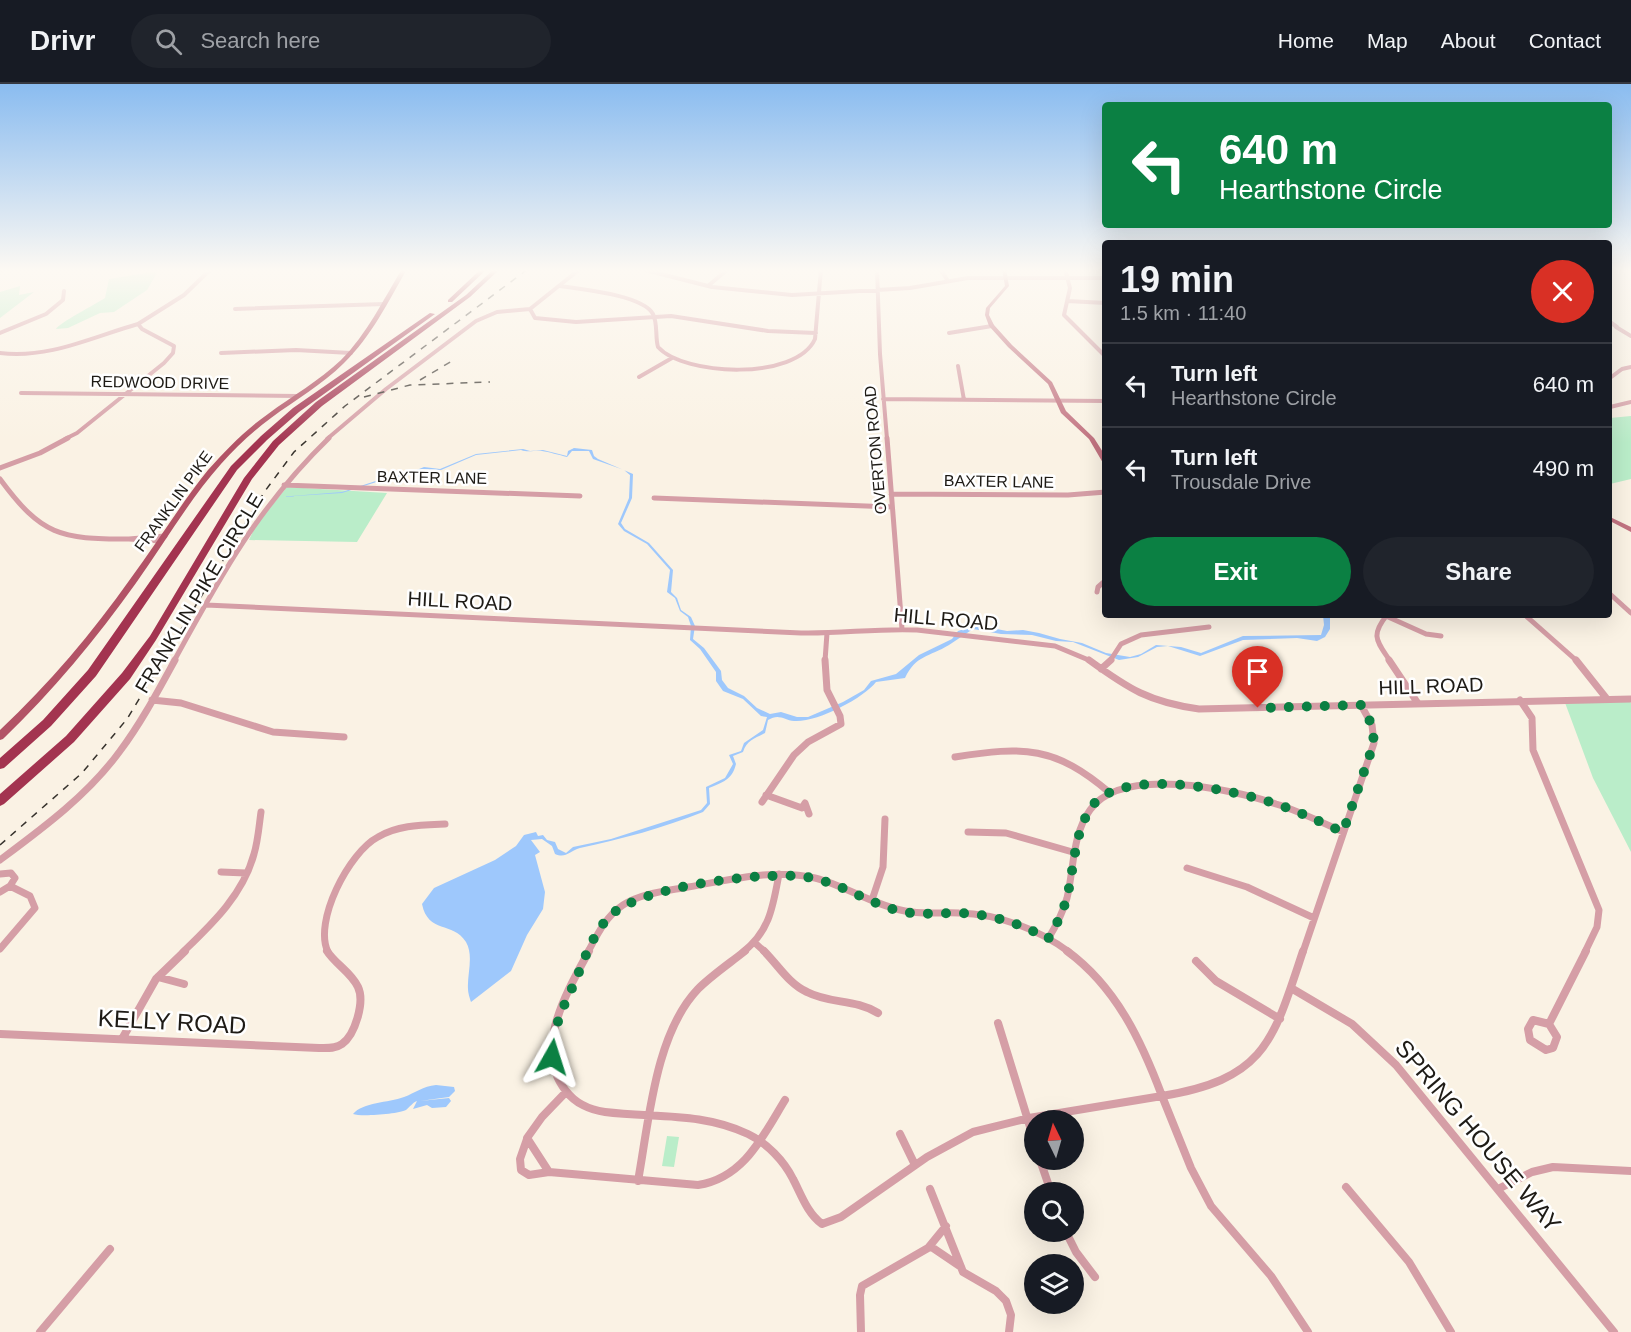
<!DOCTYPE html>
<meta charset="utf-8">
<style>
body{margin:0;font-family:Arial,sans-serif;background:#20242c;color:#f1f3f6;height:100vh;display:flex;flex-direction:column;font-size:22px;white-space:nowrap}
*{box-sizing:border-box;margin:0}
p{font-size:20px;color:#9ea1a6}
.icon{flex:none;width:33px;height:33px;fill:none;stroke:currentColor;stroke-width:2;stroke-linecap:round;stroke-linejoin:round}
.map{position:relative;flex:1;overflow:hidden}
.drawer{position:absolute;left:1102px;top:156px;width:510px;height:378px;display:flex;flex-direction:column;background:#171b24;border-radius:6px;box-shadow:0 6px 24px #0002}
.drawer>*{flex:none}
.top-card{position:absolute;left:1102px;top:18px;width:510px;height:126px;border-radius:6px;box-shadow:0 6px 24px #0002;background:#0b8043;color:#fff;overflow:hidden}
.needle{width:39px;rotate:355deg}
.tools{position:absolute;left:1024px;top:1026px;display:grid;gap:12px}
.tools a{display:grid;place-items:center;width:60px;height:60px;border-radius:50%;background:#171b24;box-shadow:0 6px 24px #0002;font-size:30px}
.pin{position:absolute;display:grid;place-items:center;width:51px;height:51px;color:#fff;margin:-62px -26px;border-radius:50% 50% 50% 0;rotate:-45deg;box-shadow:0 0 6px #0007}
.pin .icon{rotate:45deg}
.me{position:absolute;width:66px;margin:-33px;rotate:6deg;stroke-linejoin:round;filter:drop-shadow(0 0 4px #0008)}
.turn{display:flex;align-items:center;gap:21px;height:126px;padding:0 18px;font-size:27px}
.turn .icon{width:78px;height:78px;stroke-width:2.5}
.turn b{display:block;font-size:42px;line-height:51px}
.round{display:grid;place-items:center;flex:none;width:63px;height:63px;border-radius:32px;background:#20242c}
.summary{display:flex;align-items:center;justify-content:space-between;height:102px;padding:0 18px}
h1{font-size:36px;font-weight:700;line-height:45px}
.button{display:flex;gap:12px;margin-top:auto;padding:12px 18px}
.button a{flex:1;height:69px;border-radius:36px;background:#0b8043;color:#fff;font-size:24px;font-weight:700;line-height:69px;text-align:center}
.button a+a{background:#20242c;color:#f1f3f6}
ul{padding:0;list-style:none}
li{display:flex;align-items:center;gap:18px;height:84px;padding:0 18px;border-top:2px solid #363941}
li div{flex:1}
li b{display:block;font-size:22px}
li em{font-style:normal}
header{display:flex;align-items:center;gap:36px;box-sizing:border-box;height:84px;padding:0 30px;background:#171b24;border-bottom:2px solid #363941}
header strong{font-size:28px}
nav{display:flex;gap:33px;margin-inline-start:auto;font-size:21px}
.search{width:420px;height:54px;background:#20242c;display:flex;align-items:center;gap:15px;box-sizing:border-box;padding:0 21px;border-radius:33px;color:#9ea1a6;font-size:22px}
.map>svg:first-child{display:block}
.green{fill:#baedc9}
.water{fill:#9ec8fc}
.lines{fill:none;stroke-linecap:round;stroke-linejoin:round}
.street-far3{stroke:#d59ea6;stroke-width:4}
.street-far2{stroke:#d59ea6;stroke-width:5}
.street-far1{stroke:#d59ea6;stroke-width:7}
.street{stroke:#d59ea6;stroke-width:8}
.secondary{fill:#c27381;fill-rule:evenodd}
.primary{fill:#b25366;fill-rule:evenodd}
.highway{fill:#a33450;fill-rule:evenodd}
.rail{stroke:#37332d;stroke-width:1.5;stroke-dasharray:7 7;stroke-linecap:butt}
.route{stroke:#0b8043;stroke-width:10;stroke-dasharray:0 18}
.labels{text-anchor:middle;stroke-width:5;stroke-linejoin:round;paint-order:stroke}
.far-street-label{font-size:16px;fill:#1e1b16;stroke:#fff}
.street-label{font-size:20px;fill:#1e1b16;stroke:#fff}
.near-street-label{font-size:24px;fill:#1e1b16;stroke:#fff}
</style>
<header>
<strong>Drivr</strong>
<div class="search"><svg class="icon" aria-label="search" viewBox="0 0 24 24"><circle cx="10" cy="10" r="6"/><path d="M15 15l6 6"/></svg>Search here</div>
<nav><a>Home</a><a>Map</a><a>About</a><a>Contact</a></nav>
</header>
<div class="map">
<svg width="1631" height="1248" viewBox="0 0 1631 1248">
<rect width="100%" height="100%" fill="#faf2e4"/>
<!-- green -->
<path class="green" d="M158,187L147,206L114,228L100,229L68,244L56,245C59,239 96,220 105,214L109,195Z
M20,202L19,211L34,208L0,234V208Z
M1631,332V395L1610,400V334Z
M287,403L387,409L357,458L249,456L256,441Z
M1628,615L1631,619V768L1593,694L1564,616Z
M667,1052L679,1053L674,1083L662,1082Z"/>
<!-- water -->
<path class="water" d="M574,364L592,366L594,372L598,375L633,390L632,414L621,439L625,445L649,459L673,486L671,508L677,514L681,526L691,533L695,542L693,555L704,564L721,587L722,596L728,604L744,612L757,624L770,630L781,628L797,633H808L843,618L864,606L871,597L896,590L919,571L952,555L958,547L976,541L1007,547L1023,546L1039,549L1060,555L1082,559L1106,569L1130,573L1141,570L1156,561L1181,563L1201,569L1243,552L1321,551L1324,541L1323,531H1330V545L1325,553L1317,557L1297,554L1243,556L1200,572L1168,562L1157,563L1138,573L1119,576L1073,558L1056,557L1032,551L1001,550L973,545C965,550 957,556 949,561C929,573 916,571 905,594L876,598C864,614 816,639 794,637C784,636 779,629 768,636L765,649C754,655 747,656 743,668L733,672L736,680C732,696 723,698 709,704L710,720L703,728C663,744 622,755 580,764C569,767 566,775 555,770L552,762L542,755L531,756L540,768L535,771L545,808L543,825L527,851L511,887L471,918C470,915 468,909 468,905C467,890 474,872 466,858C453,837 428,850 422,820L434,804L495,776L516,762L524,751L536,748L538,752L543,751L547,756L555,758L558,765L566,769L573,763L611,755L701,726L707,719L706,703L725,694L733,680L729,671L741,667L744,659L763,646L767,633L761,632L743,615L723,607L716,597V588L700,565L690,556L691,542L688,533L680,527L675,514L667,508L670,486L647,460L624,447L618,440L629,414L630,391L624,386L593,375L589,367H572L567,373C559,371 549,368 542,367C534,366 529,369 521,366L476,371L441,386L422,385L409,391L389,394L342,409L279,413L342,408L388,393L407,390L424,383L440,385L476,370L523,365L530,367L543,366L567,372L568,367Z
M436,1001L454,1003L455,1007L449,1013L420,1017L449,1014L451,1017L446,1023L432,1024L427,1021L413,1025L417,1017C412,1019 410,1023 406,1026C398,1030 361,1033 353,1030C363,1018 388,1019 404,1013C415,1009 423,1002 436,1001Z"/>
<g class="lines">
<!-- street-far3 -->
<path class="street-far3" d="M641,185L712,203L792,211L910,204L968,194H1106
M877,185L880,270L887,355
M940,185L948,197
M1065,185L1070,204L1064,231L1106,273
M0,186L5,185
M560,202C580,205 643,211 653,230C658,240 655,253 658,263C684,292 796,297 815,255L821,185
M708,202L728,185
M1067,217L1106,219
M235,225L384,220
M530,225L535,234L576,238L671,232L768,247L816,249
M530,225L580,185
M1610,238L1617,243
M1616,243L1631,252
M0,249L46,230L63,216L64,207
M949,249L992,242
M0,269C49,275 92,253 138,240
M221,269L296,266L351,269
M958,282L964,316
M639,293L672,274
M1610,294L1622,285L1631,283
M21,309L298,312
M883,315L1106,317
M1610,323L1631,318
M65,355L77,349L164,279L173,269L174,262L142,245L138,240L184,211L211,185
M327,355L386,305L476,237L497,228L530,225"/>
<!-- street-far2 -->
<path class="street-far2" d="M887,354L902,545
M0,384L40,369L68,354
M0,395C42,452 60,455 129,455
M284,401L580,412
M891,410L1068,411L1106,408
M654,414L892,423
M161,457L129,455L165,452
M1097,508L1098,503L1106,496
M1610,510L1631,529
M206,521L801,549C840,550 878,544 917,546L1055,562L1091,577
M1387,531C1370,552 1377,557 1390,577
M1525,531L1577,577
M1386,532L1426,550L1441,552
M174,577C221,491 258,423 329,354
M825,577L827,549
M1110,577L1121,560L1141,551L1209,543"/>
<!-- street-far1 -->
<path class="street-far1" d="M1089,576C1129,605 1149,618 1199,625L1631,615
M1389,576L1417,618
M1576,576L1607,615
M1101,585L1111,576
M152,616L181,619L273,648L344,653
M1520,616L1532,634L1533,666L1599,826L1597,843L1585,868
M955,673C1024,662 1055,662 1110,709
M766,711L802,724L805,719L809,730
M762,718L794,671L808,658L841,640L840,632L827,606L825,576
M968,748L1006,749L1076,769
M0,776C43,744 88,711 120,667C141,639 158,607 175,576
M1187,784L1247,803L1314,834
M221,788L246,789
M0,790L11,789L15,794L10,802L0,808
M872,816L883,783L885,735
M1048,855C1056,842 1063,828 1067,814C1074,785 1072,751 1090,726C1121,681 1232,705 1276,720C1299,727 1321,738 1343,748
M755,859L765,868
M0,865L35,824L30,812L10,802
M183,868C212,840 243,811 254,770C258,757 259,742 261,728
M328,868C313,838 349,768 378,753C398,741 422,741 445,740
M588,868C597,851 606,832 623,821C642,809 666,807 688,803C730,796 773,784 815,794C846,802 873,821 905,827C923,831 941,828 959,829C998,830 1038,845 1069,868
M743,868C770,847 773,822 779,790
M1303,868L1374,659L1372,641L1361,621"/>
<!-- street -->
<path class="street" d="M589,867C568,906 532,965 566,1007C575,1019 590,1026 605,1028C654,1034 702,1028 748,1050C767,1059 784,1077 793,1095C801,1110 807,1129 822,1140L841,1133L927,1073L973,1048L1029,1034L1162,1012
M764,867C778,881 789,900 807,908C830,920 855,915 878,929
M1067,867C1116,903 1141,956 1162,1012
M1196,877L1216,897L1280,935
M158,893L184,900
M1291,904L1352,940L1396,981L1614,1248
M1533,936L1549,940L1557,953L1553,964L1546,966L1530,956L1528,945Z
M998,939L1035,1059
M1549,940L1586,867
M0,950L319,964C326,964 335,965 342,960C355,951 365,918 358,903C351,888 335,880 327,867
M122,955L156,895L185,867
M566,1008L542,1033L527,1054L549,1088L698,1101C744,1094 763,1052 785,1016
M1162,1012L1191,1084L1211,1122L1271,1192L1308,1248
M1162,1012C1266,995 1273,957 1303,867
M900,1050L915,1081
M527,1055L520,1075L521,1086L529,1091L549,1088
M1040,1076L1051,1108
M638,1097C649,1037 655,950 698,905C712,891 730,879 745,867
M1346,1103L1409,1178L1451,1248
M930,1105L963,1188L996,1207L1006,1217L1011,1231L1009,1248
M1498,1105L1532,1088L1553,1083L1631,1087
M1066,1148L1076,1168L1095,1193
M930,1162L961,1183
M40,1248L110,1165
M861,1248L860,1211L862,1202L928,1164L946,1142"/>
<!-- secondary -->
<path class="secondary" d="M1002,185H1006L1009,202L990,224L989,231L994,241L1012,261L1052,298L1066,327L1094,354L1106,373V381L1103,379L1089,355L1061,329L1048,300L1008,263L989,242L985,231L986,224L1005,202Z
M1610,433L1631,443V448L1610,437Z"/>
<!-- primary -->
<path class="primary" d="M402,185H407C388,218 371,253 344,279C322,301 295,316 271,334C253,347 236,363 221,380C189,416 164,460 136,499C96,555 53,607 3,655L0,656V646C49,600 92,549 131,494C157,459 180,421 208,386C226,366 245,346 268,330C292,312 319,297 341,276C367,250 383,216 402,185Z"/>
<!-- highway -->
<path class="highway" d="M481,185H487L452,218H448V216Z
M494,185H500L470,213L322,322L279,361L252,395L156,556L130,595L74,658L4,720L0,722V710L66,652L122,589L150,552L244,394L273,357L316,318L466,211Z
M430,229L435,230L299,328L267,356L237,386L96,592L51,642L4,684L0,685V674L43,636L88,586L231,382L261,352L293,324Z"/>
<!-- rail -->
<path class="rail" d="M420,296L452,277
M364,313L410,301L490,298
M0,761L82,689L127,635L265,407L294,368L345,322L528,185"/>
</g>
<!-- sky -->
<linearGradient id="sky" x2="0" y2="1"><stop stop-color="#8abcf0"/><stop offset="0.52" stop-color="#fdf9f3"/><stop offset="1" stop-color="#fdf9f3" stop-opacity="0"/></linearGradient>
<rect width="1631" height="359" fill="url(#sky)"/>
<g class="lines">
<!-- route -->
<path class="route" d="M552,973C552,946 563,923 574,900C584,877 592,850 610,832C639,802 765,787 806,793C841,798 870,821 904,828C921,831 940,829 958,829C991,830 1020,839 1048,855C1056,842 1063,828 1067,813C1074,785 1074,751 1090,725C1116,682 1227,705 1267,717C1294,725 1318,737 1343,748L1374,659L1372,641L1361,621L1258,624"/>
</g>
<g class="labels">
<!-- far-street labels -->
<g class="far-street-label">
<text transform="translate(160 298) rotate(1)" y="6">REDWOOD DRIVE</text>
<text transform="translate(875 366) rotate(-95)" y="6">OVERTON ROAD</text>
<text transform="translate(432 393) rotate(1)" y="6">BAXTER LANE</text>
<text transform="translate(999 397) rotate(1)" y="6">BAXTER LANE</text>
<text transform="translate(173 417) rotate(-54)" y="6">FRANKLIN PIKE</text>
</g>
<!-- street labels -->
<g class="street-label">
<text transform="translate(199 509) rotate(-59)" y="7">FRANKLIN PIKE CIRCLE</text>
<text transform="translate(460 517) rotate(3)" y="7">HILL ROAD</text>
<text transform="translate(946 535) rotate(5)" y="7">HILL ROAD</text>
<text transform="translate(1431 602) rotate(-2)" y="7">HILL ROAD</text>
</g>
<!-- near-street labels -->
<g class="near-street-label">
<text transform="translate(172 938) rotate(3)" y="8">KELLY ROAD</text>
<text transform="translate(1478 1052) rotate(50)" y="8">SPRING HOUSE WAY</text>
</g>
</g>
</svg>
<div class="tools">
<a><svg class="needle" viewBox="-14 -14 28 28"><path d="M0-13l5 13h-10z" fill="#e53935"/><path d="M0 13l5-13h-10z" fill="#9ea1a6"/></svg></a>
<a><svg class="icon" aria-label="search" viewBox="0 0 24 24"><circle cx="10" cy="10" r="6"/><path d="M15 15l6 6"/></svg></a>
<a><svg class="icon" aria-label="layers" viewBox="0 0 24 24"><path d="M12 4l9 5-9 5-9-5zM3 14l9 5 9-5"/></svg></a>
</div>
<div class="pin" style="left:1258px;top:624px;background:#d93025"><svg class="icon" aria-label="arrive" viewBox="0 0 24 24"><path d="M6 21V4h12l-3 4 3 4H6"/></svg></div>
<svg class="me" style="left:552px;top:973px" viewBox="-20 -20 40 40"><path d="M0-17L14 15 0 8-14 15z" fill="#0b8043" stroke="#fff" stroke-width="4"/></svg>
<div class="top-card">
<div class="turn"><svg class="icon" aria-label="left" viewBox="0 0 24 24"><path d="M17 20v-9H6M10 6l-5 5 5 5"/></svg><div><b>640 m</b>Hearthstone Circle</div></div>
</div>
<section class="drawer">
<div class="summary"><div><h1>19 min</h1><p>1.5 km · 11:40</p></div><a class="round" style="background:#d93025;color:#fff"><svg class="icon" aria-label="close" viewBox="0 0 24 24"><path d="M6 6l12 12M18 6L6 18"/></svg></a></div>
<ul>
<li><svg class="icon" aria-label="left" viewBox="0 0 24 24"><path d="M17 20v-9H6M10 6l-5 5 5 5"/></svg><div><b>Turn left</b><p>Hearthstone Circle</p></div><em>640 m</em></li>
<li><svg class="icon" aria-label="left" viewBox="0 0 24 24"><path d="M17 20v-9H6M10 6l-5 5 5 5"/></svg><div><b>Turn left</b><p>Trousdale Drive</p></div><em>490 m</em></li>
</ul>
<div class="button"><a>Exit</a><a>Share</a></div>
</section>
</div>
